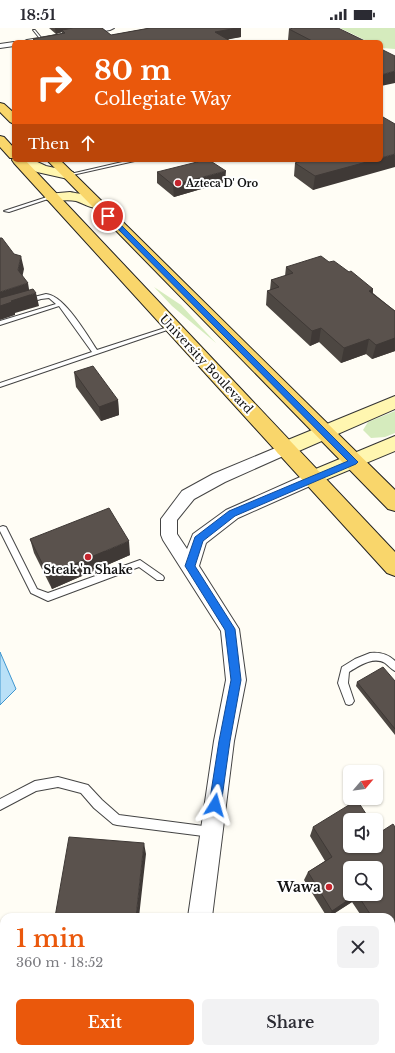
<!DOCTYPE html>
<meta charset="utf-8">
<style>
body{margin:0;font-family:"Libre Baskerville",serif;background:#f2f2f3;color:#2b2b33;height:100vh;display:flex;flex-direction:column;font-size:15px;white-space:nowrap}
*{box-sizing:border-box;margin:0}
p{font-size:13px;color:#7c7c81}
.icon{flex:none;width:22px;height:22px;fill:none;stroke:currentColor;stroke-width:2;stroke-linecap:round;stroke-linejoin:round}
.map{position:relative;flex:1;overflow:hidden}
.drawer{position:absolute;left:0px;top:885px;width:395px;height:140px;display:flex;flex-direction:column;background:#fff;border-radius:12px 12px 0 0;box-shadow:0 1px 3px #0004}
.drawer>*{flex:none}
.hud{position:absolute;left:12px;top:12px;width:371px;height:122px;border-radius:6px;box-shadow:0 1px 3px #0004;background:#ea580c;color:#fff;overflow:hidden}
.needle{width:26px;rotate:61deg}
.tools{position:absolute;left:343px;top:737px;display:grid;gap:8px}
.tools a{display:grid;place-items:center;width:40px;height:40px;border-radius:6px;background:#fff;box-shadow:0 1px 3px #0004;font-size:20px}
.pin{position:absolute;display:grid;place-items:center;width:34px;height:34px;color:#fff;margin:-17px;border:2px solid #fff;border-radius:50%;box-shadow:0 1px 4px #0007}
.me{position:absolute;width:44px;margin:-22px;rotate:8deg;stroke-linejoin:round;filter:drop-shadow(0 0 3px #0008)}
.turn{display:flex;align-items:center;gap:14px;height:84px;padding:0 16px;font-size:18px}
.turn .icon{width:52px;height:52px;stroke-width:2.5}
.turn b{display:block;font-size:28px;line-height:34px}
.then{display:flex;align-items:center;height:38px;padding:0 16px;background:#0003;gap:8px;font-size:15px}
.round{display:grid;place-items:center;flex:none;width:42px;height:42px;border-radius:6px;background:#f2f2f3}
.head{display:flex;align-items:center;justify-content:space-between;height:68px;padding:0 16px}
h1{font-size:24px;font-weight:600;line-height:30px;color:#ea580c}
.primary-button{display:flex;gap:8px;margin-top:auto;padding:8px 16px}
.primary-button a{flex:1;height:46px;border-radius:6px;background:#ea580c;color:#fff;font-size:16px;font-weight:600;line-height:46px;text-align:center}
.primary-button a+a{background:#f2f2f3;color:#2b2b33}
.status{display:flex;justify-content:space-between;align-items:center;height:28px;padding:0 20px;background:#fff;direction:ltr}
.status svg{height:11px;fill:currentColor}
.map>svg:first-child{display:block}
.green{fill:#d5ebbd}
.water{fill:#b9e0f7;stroke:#3f96cf}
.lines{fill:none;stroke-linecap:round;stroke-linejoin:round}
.lane-casing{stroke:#444;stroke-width:2}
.street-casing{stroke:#444;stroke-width:2}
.secondary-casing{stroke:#333;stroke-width:2}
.primary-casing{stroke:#222;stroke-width:2}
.lane{fill:#fff;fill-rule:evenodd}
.street{fill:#fff;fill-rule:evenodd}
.secondary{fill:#fff6b0;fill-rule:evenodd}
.primary{fill:#f9d66b;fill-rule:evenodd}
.wall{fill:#4d4742}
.shaded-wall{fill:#3f3936}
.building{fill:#5a524d;stroke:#3f3936;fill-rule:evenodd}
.route{fill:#1a73e8;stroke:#114b97}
.poi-dot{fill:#c4262e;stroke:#fff;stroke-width:1.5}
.labels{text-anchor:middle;stroke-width:4;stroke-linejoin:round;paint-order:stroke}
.far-poi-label{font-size:10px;font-weight:bold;fill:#111;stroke:#fff;text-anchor:start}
.street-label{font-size:12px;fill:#111;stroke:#fff}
.poi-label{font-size:12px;font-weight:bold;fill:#111;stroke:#fff}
.near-poi-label{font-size:14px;font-weight:bold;fill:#111;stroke:#fff;text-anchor:end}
</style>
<div class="status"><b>18:51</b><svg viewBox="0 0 49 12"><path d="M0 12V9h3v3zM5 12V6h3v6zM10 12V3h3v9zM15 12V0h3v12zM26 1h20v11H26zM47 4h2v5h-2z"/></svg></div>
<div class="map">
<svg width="395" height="1025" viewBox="0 0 395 1025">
<rect width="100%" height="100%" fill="#fffdf5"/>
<!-- green -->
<path class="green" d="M340,0H395V21L381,20V14H369Z
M154,259L181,277L216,315L172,278Z
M395,383V405L385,409L371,410L363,402L368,394Z"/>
<!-- water -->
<path class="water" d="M0,624L16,661L0,677Z"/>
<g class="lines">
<!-- lane casing -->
<g class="lane-casing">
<path id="lane" d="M33,2H35L43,12H41Z
M131,132H139L68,148L66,147Z
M50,168L54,169L9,184L4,183Z
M46,266C64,267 87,307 97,322L171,298H175L176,299L0,359V355L92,324L59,278L0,297V293L56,276L49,270L41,271L28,275L25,273L34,269Z
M3,498L6,499L37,561L48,565L140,532L163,548L164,550L163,552H157L139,539L48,573L31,565L0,503V499Z
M370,625C380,624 388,626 395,633V643C391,641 389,638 385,635C373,628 359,638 349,644L348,655L354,673L352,676L349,677L346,676L338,655L342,639L355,631Z
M58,749L88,757L102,772L119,787L211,799L215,800L216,804L215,808L211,809L117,797L113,796L94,780L81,765L58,759L36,763L0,782V771L35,753Z"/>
</g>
<!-- street casing -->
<g class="street-casing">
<path id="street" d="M97,0H114L110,2L81,7L77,5L78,3Z
M57,7H60V11L41,14H23L27,12Z
M14,14V18L0,20V16Z
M285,416L290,417L293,421L290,425L225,454L194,471L177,492V506L187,521L193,506L226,482L307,446L313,444L319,446L321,450L319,454L238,490L206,515L199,538L239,601L246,652L234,713L212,889H188L214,713L226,652L221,603L163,512L161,507V491L182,463L213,446Z
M235,1021H262L263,1025H236Z"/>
</g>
<!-- secondary casing -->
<g class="secondary-casing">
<path id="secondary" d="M16,132H33L46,138L73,144L75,147L73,150L68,151L37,144L18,135Z
M70,164C80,166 99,168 105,177L103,180C93,182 85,176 76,173C66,171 56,174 47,172L45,169L47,166Z
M395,368V381L292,426L285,428L278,426L275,421L278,416Z
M395,408V423L313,457L306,455L303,450L306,445Z"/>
</g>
<!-- primary casing -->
<g class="primary-casing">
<path id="primary" d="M0,75L4,76L14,85V96L10,94L0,84Z
M0,108L4,109L14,120V132H25L395,524V548L387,545L14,135L12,132L13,130H10L0,119Z
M47,132H60L395,462V483L388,481Z"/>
</g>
<!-- lane -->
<use href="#lane" class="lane"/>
<!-- street -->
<use href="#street" class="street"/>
<!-- secondary -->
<use href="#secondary" class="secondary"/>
<!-- primary -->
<use href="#primary" class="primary"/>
</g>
<!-- wall -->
<path class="wall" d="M49,0H102L111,7L149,0H241V9L227,11L232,14H34L33,11L62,5V4L56,6Z
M289,1L367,14H291L288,12Z
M381,132L313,162L294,148L295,135Z
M157,144L225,154L174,169L157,155Z
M329,234L349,244L373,261V265L395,283V323L372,331L366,326L341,335L319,314L310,318L266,277L267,263L270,262L271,252L285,248L286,239Z
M74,344L118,372L119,387L101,393L76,359Z
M30,511L130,527L52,561L34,525Z
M395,653V707L356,658L357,654Z
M313,799L379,805L395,799V941L391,935V889H362L352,874L329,889H327L304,852L308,844L325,833L310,808Z"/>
<!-- shaded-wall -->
<path class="shaded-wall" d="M55,0H88L62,2V4L56,6Z
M237,0H241V9L215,14V4Z
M395,43V55L381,58V47Z
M395,126V139L313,162L315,148L374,132H381V130Z
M226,143L225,154L174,169L173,157Z
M21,228L24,241L21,255L18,242Z
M28,255L30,267L36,265L39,278L15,285V287L0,292V264Z
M373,261L370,276L369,263Z
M321,300L319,314L310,318L312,303Z
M395,310V323L372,331L376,317Z
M369,311L366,326L341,335L344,320Z
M118,372L119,387L101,393L99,379Z
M129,513L130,527L52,561L48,547Z
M144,815L146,826L139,889H136Z
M357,866L352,874L328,889L332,883Z"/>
<!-- building -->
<path class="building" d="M73,0H102L111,7L150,0H237L215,4L232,14H37L33,11L65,5L62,2Z
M294,0H338L367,14H314L289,1Z
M381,21L395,28V43L381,47Z
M383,89L395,96V126L381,130V90Z
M205,132H209L226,143L173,157L157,144Z
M305,132H374L315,148L295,135Z
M0,210H2L14,226L21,228L18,242L28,255L0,264Z
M321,228L329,234L334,233L349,244L351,243L373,261L369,263L395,283V310L376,317L369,311L344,320L321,300L312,303L267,263L279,259L271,252L293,245L286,239Z
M33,261L36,265L11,273L12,274L0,278V270Z
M93,338L118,372L99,379L74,344Z
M109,480L129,513L48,547L30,511Z
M383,639L395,653V701L357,654Z
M357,772L370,792H350V818H376V800L379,805L393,796L395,799V925L391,919V889H372L357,866L332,883L308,844L332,829L313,799ZM350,840H376V866H350Z
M69,809L144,815L136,889H55Z
M30,1021H157L159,1025H30Z"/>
<!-- route -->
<path class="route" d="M106,186H110L358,434L356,436L235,488L203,513L195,538L235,601L241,652L230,713L221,777L219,781L215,783L211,781L209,777L219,713L231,652L225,602L185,538L195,509L229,483L348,433L106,189Z"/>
<!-- markers -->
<g class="poi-dot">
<circle cx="178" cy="155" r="4"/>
<circle cx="88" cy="529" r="4"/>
<circle cx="329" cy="859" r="4"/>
</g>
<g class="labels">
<!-- far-poi labels -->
<g class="far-poi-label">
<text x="186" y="159">Azteca D' Oro</text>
</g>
<!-- street labels -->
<g class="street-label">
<text transform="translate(206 336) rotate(47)" y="4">University Boulevard</text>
</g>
<!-- poi labels -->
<g class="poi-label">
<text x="88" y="546">Steak 'n Shake</text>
</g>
<!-- near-poi labels -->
<g class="near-poi-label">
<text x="321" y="864">Wawa</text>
</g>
</g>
</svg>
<div class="tools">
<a><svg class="needle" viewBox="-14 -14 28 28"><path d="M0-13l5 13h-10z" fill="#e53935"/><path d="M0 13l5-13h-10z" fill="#7c7c81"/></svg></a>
<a><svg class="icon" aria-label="sound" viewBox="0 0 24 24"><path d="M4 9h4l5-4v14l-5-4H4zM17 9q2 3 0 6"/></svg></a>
<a><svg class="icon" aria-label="search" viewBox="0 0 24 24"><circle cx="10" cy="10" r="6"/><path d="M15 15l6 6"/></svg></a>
</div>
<div class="pin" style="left:108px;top:188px;background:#d93025"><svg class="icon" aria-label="arrive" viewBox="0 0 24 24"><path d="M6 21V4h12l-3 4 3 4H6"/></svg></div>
<svg class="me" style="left:215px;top:777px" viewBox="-20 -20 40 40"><path d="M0-17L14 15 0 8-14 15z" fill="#1a73e8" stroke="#fff" stroke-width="4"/></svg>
<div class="hud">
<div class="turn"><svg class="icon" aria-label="right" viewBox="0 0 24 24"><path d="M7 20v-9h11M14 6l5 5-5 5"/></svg><div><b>80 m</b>Collegiate Way</div></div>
<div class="then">Then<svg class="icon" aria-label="ahead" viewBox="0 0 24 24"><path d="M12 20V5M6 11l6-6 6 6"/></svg></div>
</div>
<section class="drawer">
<div class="head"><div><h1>1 min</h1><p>360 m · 18:52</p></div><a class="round"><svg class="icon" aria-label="close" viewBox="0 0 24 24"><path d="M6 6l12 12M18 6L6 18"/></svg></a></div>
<div class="primary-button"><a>Exit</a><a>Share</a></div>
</section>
</div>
